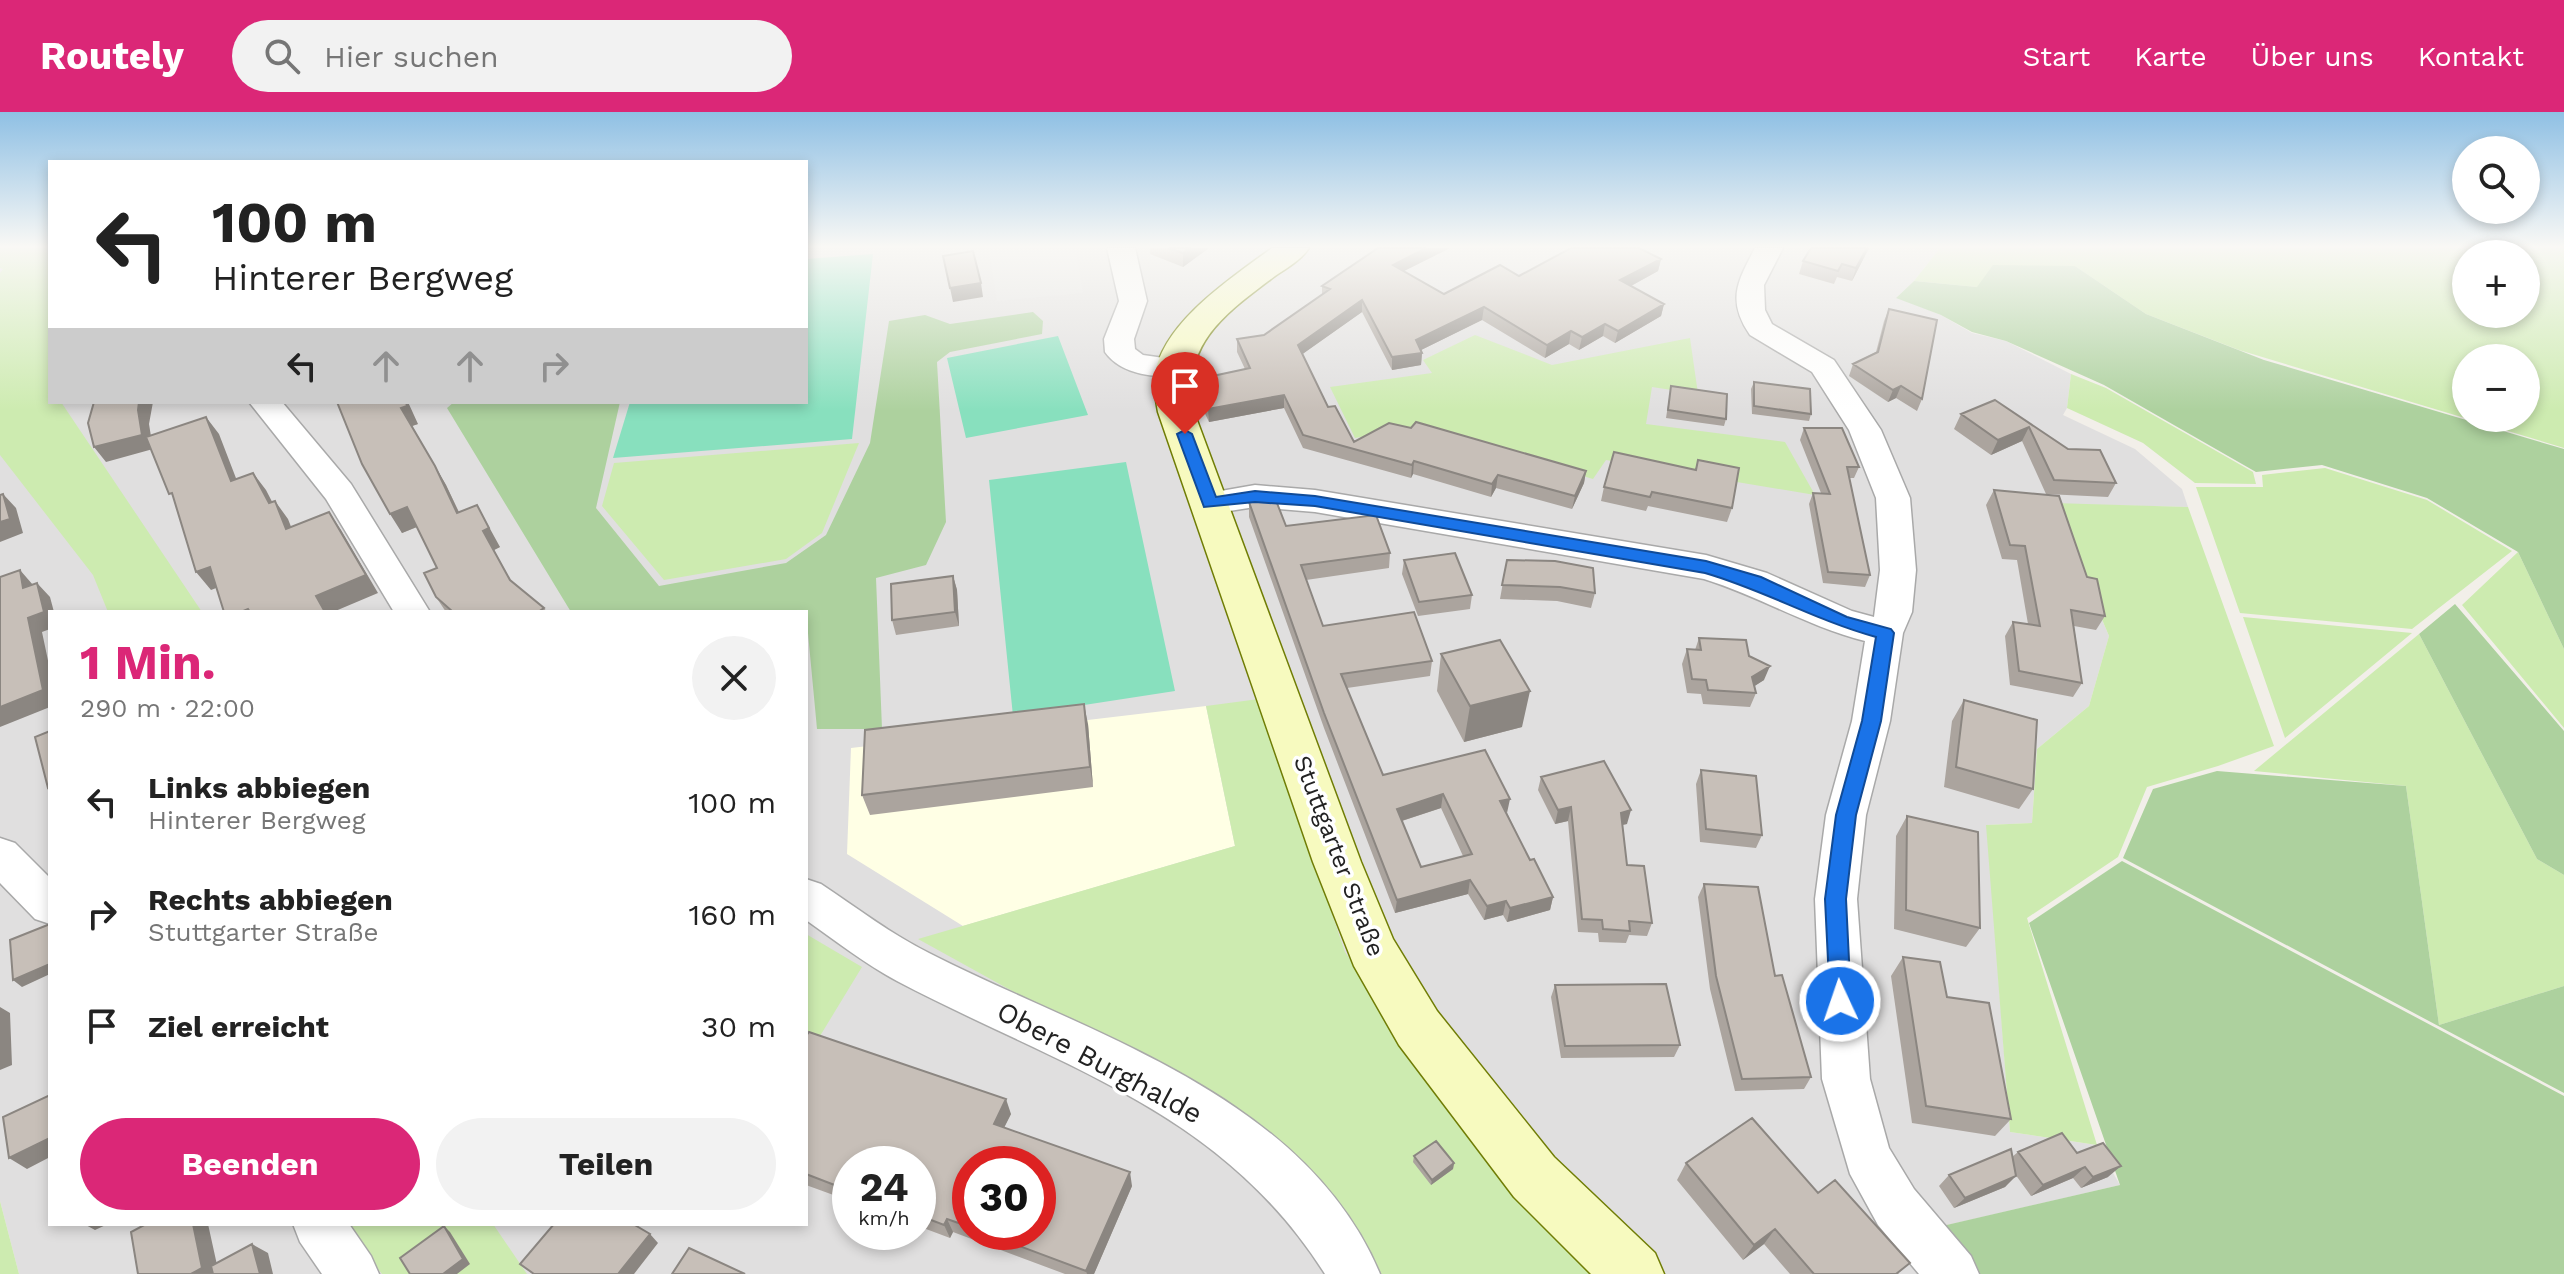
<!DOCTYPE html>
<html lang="de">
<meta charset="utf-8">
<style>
body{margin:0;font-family:"Work Sans",sans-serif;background:#f2f2f2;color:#222;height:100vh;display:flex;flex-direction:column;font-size:30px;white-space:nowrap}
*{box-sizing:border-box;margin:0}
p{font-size:26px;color:#767676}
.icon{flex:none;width:44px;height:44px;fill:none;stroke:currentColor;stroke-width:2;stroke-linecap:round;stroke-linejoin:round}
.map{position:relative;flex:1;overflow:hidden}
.details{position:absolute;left:48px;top:498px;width:760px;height:616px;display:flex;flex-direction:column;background:#fff;border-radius:0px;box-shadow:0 4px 12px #0003}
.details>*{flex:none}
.top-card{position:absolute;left:48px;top:48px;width:760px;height:244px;border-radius:0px;box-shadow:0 4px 12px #0003;background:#fff;color:#222;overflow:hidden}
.buttons{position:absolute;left:2452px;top:24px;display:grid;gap:16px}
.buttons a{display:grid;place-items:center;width:88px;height:88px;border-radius:50%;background:#fff;box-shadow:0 4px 12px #0003;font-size:40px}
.speed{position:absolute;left:832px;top:1034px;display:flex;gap:16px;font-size:40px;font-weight:700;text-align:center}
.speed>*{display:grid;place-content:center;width:104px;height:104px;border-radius:50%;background:#fff;box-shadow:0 4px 12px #0003;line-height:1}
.speed small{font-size:20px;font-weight:400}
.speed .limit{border:12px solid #d22;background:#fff;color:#111}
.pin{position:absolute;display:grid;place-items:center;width:68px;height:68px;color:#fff;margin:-82px -34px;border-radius:50% 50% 50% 0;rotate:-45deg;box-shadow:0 0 8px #0007}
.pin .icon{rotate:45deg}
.me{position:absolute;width:88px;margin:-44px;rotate:357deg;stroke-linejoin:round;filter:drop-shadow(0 0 6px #0008)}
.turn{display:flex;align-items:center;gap:28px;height:168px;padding:0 32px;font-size:36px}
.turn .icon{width:104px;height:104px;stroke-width:2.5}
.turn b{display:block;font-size:56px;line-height:68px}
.lanes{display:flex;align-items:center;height:76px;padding:0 32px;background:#0003;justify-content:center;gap:40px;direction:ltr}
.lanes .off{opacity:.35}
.round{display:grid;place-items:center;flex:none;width:84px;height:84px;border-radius:42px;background:#f2f2f2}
.overview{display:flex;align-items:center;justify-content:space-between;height:136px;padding:0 32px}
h1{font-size:48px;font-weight:700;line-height:60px;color:#db2777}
.cta{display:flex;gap:16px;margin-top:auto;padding:16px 32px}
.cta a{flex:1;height:92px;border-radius:48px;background:#db2777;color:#fff;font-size:32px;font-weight:700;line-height:92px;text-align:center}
.cta a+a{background:#f2f2f2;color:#222}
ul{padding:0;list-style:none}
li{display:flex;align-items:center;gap:24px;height:112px;padding:0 32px}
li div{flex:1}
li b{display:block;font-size:30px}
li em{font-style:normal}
header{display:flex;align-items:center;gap:48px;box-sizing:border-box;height:112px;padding:0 40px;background:#db2777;color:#fff}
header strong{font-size:38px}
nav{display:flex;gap:44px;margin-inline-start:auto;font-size:28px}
.search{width:560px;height:72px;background:#f2f2f2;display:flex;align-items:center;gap:20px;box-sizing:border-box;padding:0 28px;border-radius:44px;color:#767676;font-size:30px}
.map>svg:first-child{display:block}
.residential{fill:#e0dfdf;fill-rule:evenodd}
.education{fill:#ffffe5}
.grass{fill:#cdebb0;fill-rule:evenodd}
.forest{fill:#add19e}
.pitch{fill:#88e0be}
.parking{fill:#e2e2e2}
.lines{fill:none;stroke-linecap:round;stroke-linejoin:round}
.street-casing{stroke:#a9a9a9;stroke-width:3}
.secondary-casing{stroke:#707d05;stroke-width:3}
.street{fill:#fff;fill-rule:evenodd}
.secondary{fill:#f7fabf;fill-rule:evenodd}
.wall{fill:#aba49e;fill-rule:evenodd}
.shaded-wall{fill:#8b8681}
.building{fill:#c7bfb8;stroke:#8b8681;stroke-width:2;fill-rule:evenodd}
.route{fill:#1a73e8;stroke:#114b97;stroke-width:2}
.labels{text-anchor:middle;stroke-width:7;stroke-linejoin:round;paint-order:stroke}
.street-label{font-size:24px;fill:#222;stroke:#fff}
.near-street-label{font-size:28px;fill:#222;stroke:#fff}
</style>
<header>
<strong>Routely</strong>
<div class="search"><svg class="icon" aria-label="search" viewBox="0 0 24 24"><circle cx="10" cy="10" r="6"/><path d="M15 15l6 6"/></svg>Hier suchen</div>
<nav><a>Start</a><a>Karte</a><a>Über uns</a><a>Kontakt</a></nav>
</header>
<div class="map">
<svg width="2564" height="1162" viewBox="0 0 2564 1162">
<rect width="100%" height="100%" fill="#f2efe9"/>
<!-- residential -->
<path class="residential" d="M0,136H50V290H806V136H1940L1914,169L1897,185L1941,203L1972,221L2006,229L2071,262L2067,296L2063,303L2135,337L2182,377L2188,395L2053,392L2109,524L2089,594L2037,637L2032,711L1987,713L2010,1020L2097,1033L2120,1073L1926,1118L1953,1162H19L0,1089ZM50,500H806V1112H50ZM850,1052H918V1120H850ZM970,1052H1038V1120H970Z"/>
<!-- education -->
<path class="education" d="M1206,594L1235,734L963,814L847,742L851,636Z"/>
<!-- grass -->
<path class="grass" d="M0,136H50V290H61L202,500H108L93,463L0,343V161L3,157L0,156Z
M1940,136H2564V336L2239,238L2146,202L2075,154L1977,175L1914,169ZM2466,142H2526V202H2466ZM2466,246H2526V306H2466Z
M1475,223L1552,253L1690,226L1698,282L1652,275L1646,312L1785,330L1815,383L1606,348L1593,367L1418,315L1355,326L1330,275L1432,261L1423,248Z
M2071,262L2106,276L2253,360L2256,372L2195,371L2143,331L2067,296Z
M859,331L822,421L786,447L664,468L602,394L614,351Z
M2325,356L2427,388L2512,439L2412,517L2240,501L2196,375H2263L2262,363Z
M2053,391L2188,395L2274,634L2218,654L2147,675L2118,745L2027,806L2097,1033L2010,1020L1986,713L2032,711L2037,637L2089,594L2109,524Z
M2518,440L2564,537V616L2462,493Z
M2243,505L2412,521L2285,626Z
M2419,522L2537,747L2564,763V874L2439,913L2406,674L2254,659Z
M1259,587L1345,840L1432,970L1599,1162H1371L1199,982L918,827L1235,734L1206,594Z
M806,822L862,855L806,947Z
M0,1089L19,1162H0Z
M341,1112H493L527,1162H382Z"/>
<!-- forest -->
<path class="forest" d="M1993,153L2075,154L2146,202L2264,248L2564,337V537L2518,440L2427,386L2322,353L2256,360L2104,273L2006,229L1972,220L1941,203L1896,186L1914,169L1977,175Z
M1033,200L1043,209L1042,222L950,240L937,250L946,410L926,453L876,466L882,617H817L806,500H571L447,296L454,290H620L596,396L659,474L786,451L826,423L870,331L889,209L925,203L950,212Z
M2455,492L2564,619V763L2537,747L2419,522Z
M2217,659L2406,674L2439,913L2564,874V981L2123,746L2153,677Z
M2122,749L2564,984V1162H1960L1925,1118L2120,1073L2029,811Z"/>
<!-- pitch -->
<path class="pitch" d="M873,142L852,327L613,346L630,290H806V147Z
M1058,224L1088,303L966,326L947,246Z
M1126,350L1175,579L1013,604L989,368Z"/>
<!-- parking -->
<path class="parking" d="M989,136H1075L1083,181L997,189Z"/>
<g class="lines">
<!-- street casing -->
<g class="street-casing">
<path id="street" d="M1107,136H1135L1147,189L1134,227L1135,237L1143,243L1185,249L1189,255L1185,261C1159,268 1121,263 1105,240L1104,227L1119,189Z
M1755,136H1783L1764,173L1765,198L1772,212L1834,248L1881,318L1910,386L1916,458L1912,500L1903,521L1890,609L1866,703L1857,787L1870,967L1889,1036L1914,1077L1971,1144L1979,1162H1919L1878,1113L1850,1062L1822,967L1815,787L1826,703L1852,609L1865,529C1809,515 1759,484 1704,467L1315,400L1255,395L1210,402L1198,399L1193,391L1198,383L1255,373L1315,378L1706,443L1767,461L1852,499L1874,505L1880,458L1876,386L1849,318L1812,260L1750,223C1726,188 1738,169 1755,136Z
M249,290H282L351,372L430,500H394L326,387Z
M0,726L15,731L50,766V812L35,807L0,771Z
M806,767L821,772C857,796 891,822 929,841C1087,922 1305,982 1380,1162H1325C1221,997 1058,954 897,869C865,852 836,829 806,808Z
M293,1112H349L371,1144L379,1162H322L300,1130Z"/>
</g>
<!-- secondary casing -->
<g class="secondary-casing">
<path id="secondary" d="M1272,136H1309C1301,148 1287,156 1275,164C1226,201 1180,232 1194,300L1361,750L1393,827L1437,899L1554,1045L1655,1141L1664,1162H1591L1514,1085L1399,933L1354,854L1313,750L1158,300C1156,288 1153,275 1155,263C1163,210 1233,165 1272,136Z"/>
</g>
<!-- street -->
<use href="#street" class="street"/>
<!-- secondary -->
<use href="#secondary" class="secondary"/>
</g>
<!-- wall -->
<path class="wall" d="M1150,136H1209L1183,155L1150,142Z
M1374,136H1450L1404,159L1444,182L1519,164L1661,147L1658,159L1631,174L1664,192L1661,204L1615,231L1603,224L1579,238L1569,232L1545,246L1482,208L1421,238L1422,241L1421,253L1392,258L1362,200L1302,242L1328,295L1354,330L1586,359L1584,371L1572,397L1496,376L1491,385L1413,362L1411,366L1303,336L1284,296L1209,310L1195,281L1194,268L1245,257L1237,240V227L1264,223L1322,183V174L1375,138Z
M1811,136H1869L1852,169L1837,165L1834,172L1799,162L1803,149Z
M1889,197L1922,287L1917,299L1896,286L1888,290L1849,264L1853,252L1876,240L1884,209Z
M1754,270L1811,302L1809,309L1752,302L1751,277Z
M1671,274L1726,307L1724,314L1666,306Z
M1995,288L2116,371L2108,385L2046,382L2022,329L1991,343L1954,317L1961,302Z
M337,290L418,312L412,314L446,373L459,400L500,435L494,438L511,469L544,496L547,500H446L436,485L437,456L417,415L402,421Z
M1804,316L1859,355L1854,366H1849L1870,463L1865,475L1823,471L1809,392L1813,381H1821L1800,328Z
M1698,348L1732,396L1727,410L1648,394L1646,399L1601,389L1604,375L1695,358Z
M1994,378L2087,465L2105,504L2096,518L2074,514L2082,571L2073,585L2010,573L2005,524L2013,510L2028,512L2017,448L2002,447L1986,393Z
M1249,390L1286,414L1390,441L1389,456L1306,468L1323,514L1432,549L1430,564L1347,576L1383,663L1507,701L1530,748L1553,785L1550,798L1507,810L1503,803L1484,808L1468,782L1395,801L1324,616L1249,405ZM1441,696L1463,744L1421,755L1402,709Z
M1404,448L1472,483L1470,497L1418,504L1402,462Z
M1507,448L1595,481L1591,496L1557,489L1500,487Z
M953,464L957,478L959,514L896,523L892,508Z
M1699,526L1749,544L1764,568L1754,574L1756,581L1750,595L1703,592L1701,582L1687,581L1682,552L1687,537L1695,538Z
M1441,542L1522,615L1464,630L1437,579Z
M1964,588L2033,677L2019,697L1944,675L1952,609Z
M1088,612L1093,675L870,703L862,683Z
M1701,658L1762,723L1756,736L1700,730L1696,672Z
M1541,665L1627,712L1622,713L1627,753L1652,811L1647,824L1629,823L1626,831L1599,830L1598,821L1578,820L1568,709L1555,712L1538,678Z
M1907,704L1980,816L1966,835L1894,817L1896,724Z
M1704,772L1811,965L1804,977L1735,979L1710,877L1698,785Z
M1903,845L1947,885L2011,1007L1995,1024L1912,1011L1891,864Z
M1555,873L1680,933L1674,945L1561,946L1551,885Z
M806,924L1011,1002L1004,1015L1132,1074L1094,1162H1065L953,1120L950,1126L918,1114V1052H850V1089L806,1073ZM970,1052L1038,1120H970Z
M2018,1040L2077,1041L2108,1065L2081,1076L2073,1066L2031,1084L2015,1062L2005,1075L1954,1096L1939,1074L1949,1063L2012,1045Z
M1414,1044L1454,1051L1453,1057L1431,1073L1413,1050Z
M1686,1051L1818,1081L1899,1162H1790L1764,1132L1743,1148L1677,1068Z"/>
<!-- shaded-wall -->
<path class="shaded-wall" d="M1189,136H1209L1183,155V141Z
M1426,136H1450L1392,165L1393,153Z
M1867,136H1869L1852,169L1856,156Z
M1661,147L1658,159L1618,181L1620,168Z
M981,171L983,185L953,190L950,176Z
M1362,188V200L1297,246L1298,233Z
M1664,192L1661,204L1615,231L1618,219Z
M1484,195L1482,208L1415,241L1416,228Z
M1605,212L1603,224L1579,238L1582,225Z
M1571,219L1569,232L1545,246L1547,233Z
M1422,241L1421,253L1392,258V245Z
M1901,274L1896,286L1888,290L1893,278Z
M1284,283V296L1209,310L1208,297Z
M139,290H153L149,312L153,337L106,350L94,335L138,298Z
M406,290H408L418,312L412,314L446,373L468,420L401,296Z
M206,305L219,322L244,387L231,369Z
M2029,315L2022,329L1991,343L1998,328Z
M1414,349L1413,362L1411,366L1412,353Z
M1586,359L1584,371L1572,397L1575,384Z
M253,361L266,378L282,409L269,391Z
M1498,363L1496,376L1491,385L1492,372Z
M3,382L16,396L23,421L0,430V410Z
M275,389L288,407L299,435L286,417Z
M477,393L500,435L494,438L483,419Z
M407,395L419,414L402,421L390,402Z
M329,400L341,418L378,481L333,500H325L316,484Z
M210,455L224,473L211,478L196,460Z
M20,458L33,473L23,476Z
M953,464L957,478L959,514L955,500Z
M37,471L50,485L54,500H50V517L42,520L50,558V595L0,615V595L28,506Z
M1770,554L1764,568L1747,579L1752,565Z
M1530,579L1522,615L1464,630L1470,594Z
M1084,592L1088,612L1093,675L1090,655Z
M1443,682L1441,696L1395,711L1397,697Z
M1510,687L1507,701L1500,689Z
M1571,695L1568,709L1555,712L1558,698Z
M1631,698L1627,712L1616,714L1621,701Z
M1470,768L1468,782L1395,801L1397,788Z
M1553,785L1550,798L1507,810L1510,796Z
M1506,789L1503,803L1484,808L1487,794Z
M50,852V862L22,875L13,868Z
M0,895L10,901L12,953L0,958Z
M1006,987L1011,1002L999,1026L994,1012Z
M50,1026V1045L27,1057L9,1046Z
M1454,1051L1453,1057L1431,1073L1432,1068Z
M2121,1054L2108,1065L2081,1076L2093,1065Z
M2085,1055L2073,1066L2031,1084L2043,1073Z
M1130,1060L1132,1074L1094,1162H1087L1086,1159Z
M2016,1064L2005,1075L1954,1096L1965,1086Z
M947,1107L953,1120L950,1126L944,1113Z
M84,1112H108L95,1118Z
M193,1112H208L219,1162H191Z
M444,1114L450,1120L470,1152L457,1162H443Z
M1775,1117L1764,1132L1743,1148L1754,1133Z
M650,1122L658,1131L634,1162H618Z
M252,1132L268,1141L273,1162H260Z"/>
<!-- building -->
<path class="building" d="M1169,136H1189L1183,141Z
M1378,136H1426L1393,153L1444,182L1500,153L1519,164L1571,136H1639L1661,147L1620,168L1664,192L1618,219L1605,212L1582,225L1571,219L1547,233L1484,195L1416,228L1422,241L1392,245L1362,188L1298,233L1328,295L1335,294L1354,330L1389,311L1411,316L1416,310L1586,359L1575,384L1498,363L1492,372L1414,349L1412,353L1303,323L1284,283L1208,297L1194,268L1250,256L1237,227L1264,223L1330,177L1322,174Z
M1811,136H1867L1856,156L1842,152L1838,159L1803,149Z
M973,139L981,171L950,176L943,144Z
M1889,197L1937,208L1922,287L1901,274L1893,278L1853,252L1878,240Z
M1754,270L1810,277L1811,302L1754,294Z
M1671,274L1727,282L1726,307L1668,298Z
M1995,288L2068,337L2100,338L2116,371L2054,368L2029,315L1998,328L1961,302Z
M94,290H139L138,298L142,323L94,335L88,311Z
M337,290H406L407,294L401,296L435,354L457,401L477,393L489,416L483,419L510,468L544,496L538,500H453L436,485L424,461L437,456L407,395L390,402L362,352Z
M206,305L231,369L253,361L269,391L275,389L286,417L329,400L366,463L316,484L325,500H250L248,497L241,500H224L210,455L196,460L172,381L169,382L146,325Z
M1804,316H1842L1859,355H1847L1870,463L1828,460L1813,381L1830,382Z
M1614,340L1696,358L1698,348L1739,356L1732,396L1652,380L1650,385L1604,375Z
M1994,378L2059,384L2087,465L2097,467L2105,504L2071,498L2082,571L2019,559L2013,510L2040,514L2025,434L2010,433Z
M3,382L10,407L0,410V383Z
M1275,386L1286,414L1376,403L1390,441L1301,453L1323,514L1414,500L1432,549L1341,562L1383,663L1485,638L1510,687L1500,689L1530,748L1534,747L1553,785L1510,796L1506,789L1487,794L1470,768L1397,788L1324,601L1249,390ZM1443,682L1472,742L1421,755L1397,697Z
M1455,441L1472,483L1419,490L1404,448Z
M1507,448L1555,449L1593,456L1595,481L1560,475L1502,473Z
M20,458L23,476L37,471L44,500L28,506L43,578L0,595V465Z
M953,464L955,500L892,508L891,472Z
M1699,526L1746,528L1749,544L1770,554L1752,565L1756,581L1708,578L1706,568L1692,567L1687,537L1701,538Z
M1500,528L1530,579L1470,594L1441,542Z
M1964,588L2037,608L2033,677L1956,655Z
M1084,592L1090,655L862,683L865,618Z
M50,619V675L48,676L35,625Z
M1604,649L1631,698L1621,701L1627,753L1644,754L1652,811L1629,809L1630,819L1603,817L1602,808L1582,807L1571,695L1558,698L1541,665Z
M1701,658L1756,664L1762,723L1706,717Z
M1907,704L1978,720L1980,816L1906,798Z
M1704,772L1758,775L1775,864L1782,863L1811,965L1742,967L1716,864Z
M50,812V852L13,868L10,828Z
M1903,845L1940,850L1947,885L1989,891L2011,1007L1926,994Z
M1666,872L1680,933L1565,934L1555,873Z
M809,920L1006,987L994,1012L1130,1060L1086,1159L982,1120H1038V1052H970V1115L947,1107L944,1113L918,1103V1052H850V1079L806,1062V924Z
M50,983V1026L9,1046L3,1005Z
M1752,1006L1818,1081L1835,1068L1910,1151L1896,1162H1814L1775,1117L1754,1133L1686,1051Z
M2062,1021L2077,1041L2103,1031L2121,1054L2093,1065L2085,1055L2043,1073L2018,1040Z
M1436,1029L1454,1051L1432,1068L1414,1044Z
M2011,1037L2016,1064L1965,1086L1949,1063Z
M146,1112H193L202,1156L191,1162H138L131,1120Z
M554,1112H633L650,1122L618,1162H534L520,1152Z
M444,1114L463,1147L443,1162H410L400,1146Z
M252,1132L260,1162H213L211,1154Z
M689,1136L745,1162H672Z"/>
<!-- sky -->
<linearGradient id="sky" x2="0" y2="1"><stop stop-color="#8fc0e4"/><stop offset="0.45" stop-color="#f9f8f5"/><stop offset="1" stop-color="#f9f8f5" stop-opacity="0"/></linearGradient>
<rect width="2564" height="299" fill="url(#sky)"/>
<!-- route -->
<path class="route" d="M1185,318L1192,322L1216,385L1255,379L1315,384L1706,449L1761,465L1847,505L1891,517L1894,521L1881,609L1856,703L1846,787L1851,889L1848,896L1840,899L1833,896L1830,889L1825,787L1836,703L1862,609L1876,525C1817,509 1764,478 1705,461L1315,394L1255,390L1204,395L1177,322Z"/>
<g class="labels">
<!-- street labels -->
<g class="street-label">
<text transform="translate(1339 744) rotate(69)" y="8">Stuttgarter Straße</text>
</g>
<!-- near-street labels -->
<g class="near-street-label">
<text transform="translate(1100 950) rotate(28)" y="10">Obere Burghalde</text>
</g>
</g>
</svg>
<div class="buttons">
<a><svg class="icon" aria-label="search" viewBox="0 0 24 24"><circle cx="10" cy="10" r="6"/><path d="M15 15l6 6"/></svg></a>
<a>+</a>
<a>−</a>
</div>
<div class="speed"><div>24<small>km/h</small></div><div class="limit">30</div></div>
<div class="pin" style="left:1185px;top:322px;background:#d93025"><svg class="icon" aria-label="arrive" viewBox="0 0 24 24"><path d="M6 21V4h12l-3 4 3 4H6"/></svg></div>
<svg class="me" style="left:1840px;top:889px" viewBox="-20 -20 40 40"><circle r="17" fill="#1a73e8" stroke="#fff" stroke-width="3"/><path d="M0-11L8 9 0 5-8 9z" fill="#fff"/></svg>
<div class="top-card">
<div class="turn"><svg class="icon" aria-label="left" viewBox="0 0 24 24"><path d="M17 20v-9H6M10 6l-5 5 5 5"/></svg><div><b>100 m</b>Hinterer Bergweg</div></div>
<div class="lanes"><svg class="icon" aria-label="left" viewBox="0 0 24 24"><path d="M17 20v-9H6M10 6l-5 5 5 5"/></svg><svg class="icon off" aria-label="ahead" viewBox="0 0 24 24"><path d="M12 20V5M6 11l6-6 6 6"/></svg><svg class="icon off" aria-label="ahead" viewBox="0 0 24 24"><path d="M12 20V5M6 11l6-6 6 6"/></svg><svg class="icon off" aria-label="right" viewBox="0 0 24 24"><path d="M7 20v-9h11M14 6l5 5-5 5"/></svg></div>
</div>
<section class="details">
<div class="overview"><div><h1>1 Min.</h1><p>290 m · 22:00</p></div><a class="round"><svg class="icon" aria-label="close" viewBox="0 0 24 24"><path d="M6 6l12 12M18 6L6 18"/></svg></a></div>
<ul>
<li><svg class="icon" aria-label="left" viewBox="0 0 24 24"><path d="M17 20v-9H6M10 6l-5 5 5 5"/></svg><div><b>Links abbiegen</b><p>Hinterer Bergweg</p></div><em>100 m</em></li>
<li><svg class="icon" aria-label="right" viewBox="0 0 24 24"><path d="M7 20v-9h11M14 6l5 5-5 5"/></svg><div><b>Rechts abbiegen</b><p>Stuttgarter Straße</p></div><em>160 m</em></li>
<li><svg class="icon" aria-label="arrive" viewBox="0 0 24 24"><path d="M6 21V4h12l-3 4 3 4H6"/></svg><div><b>Ziel erreicht</b></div><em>30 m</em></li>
</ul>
<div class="cta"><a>Beenden</a><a>Teilen</a></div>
</section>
</div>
